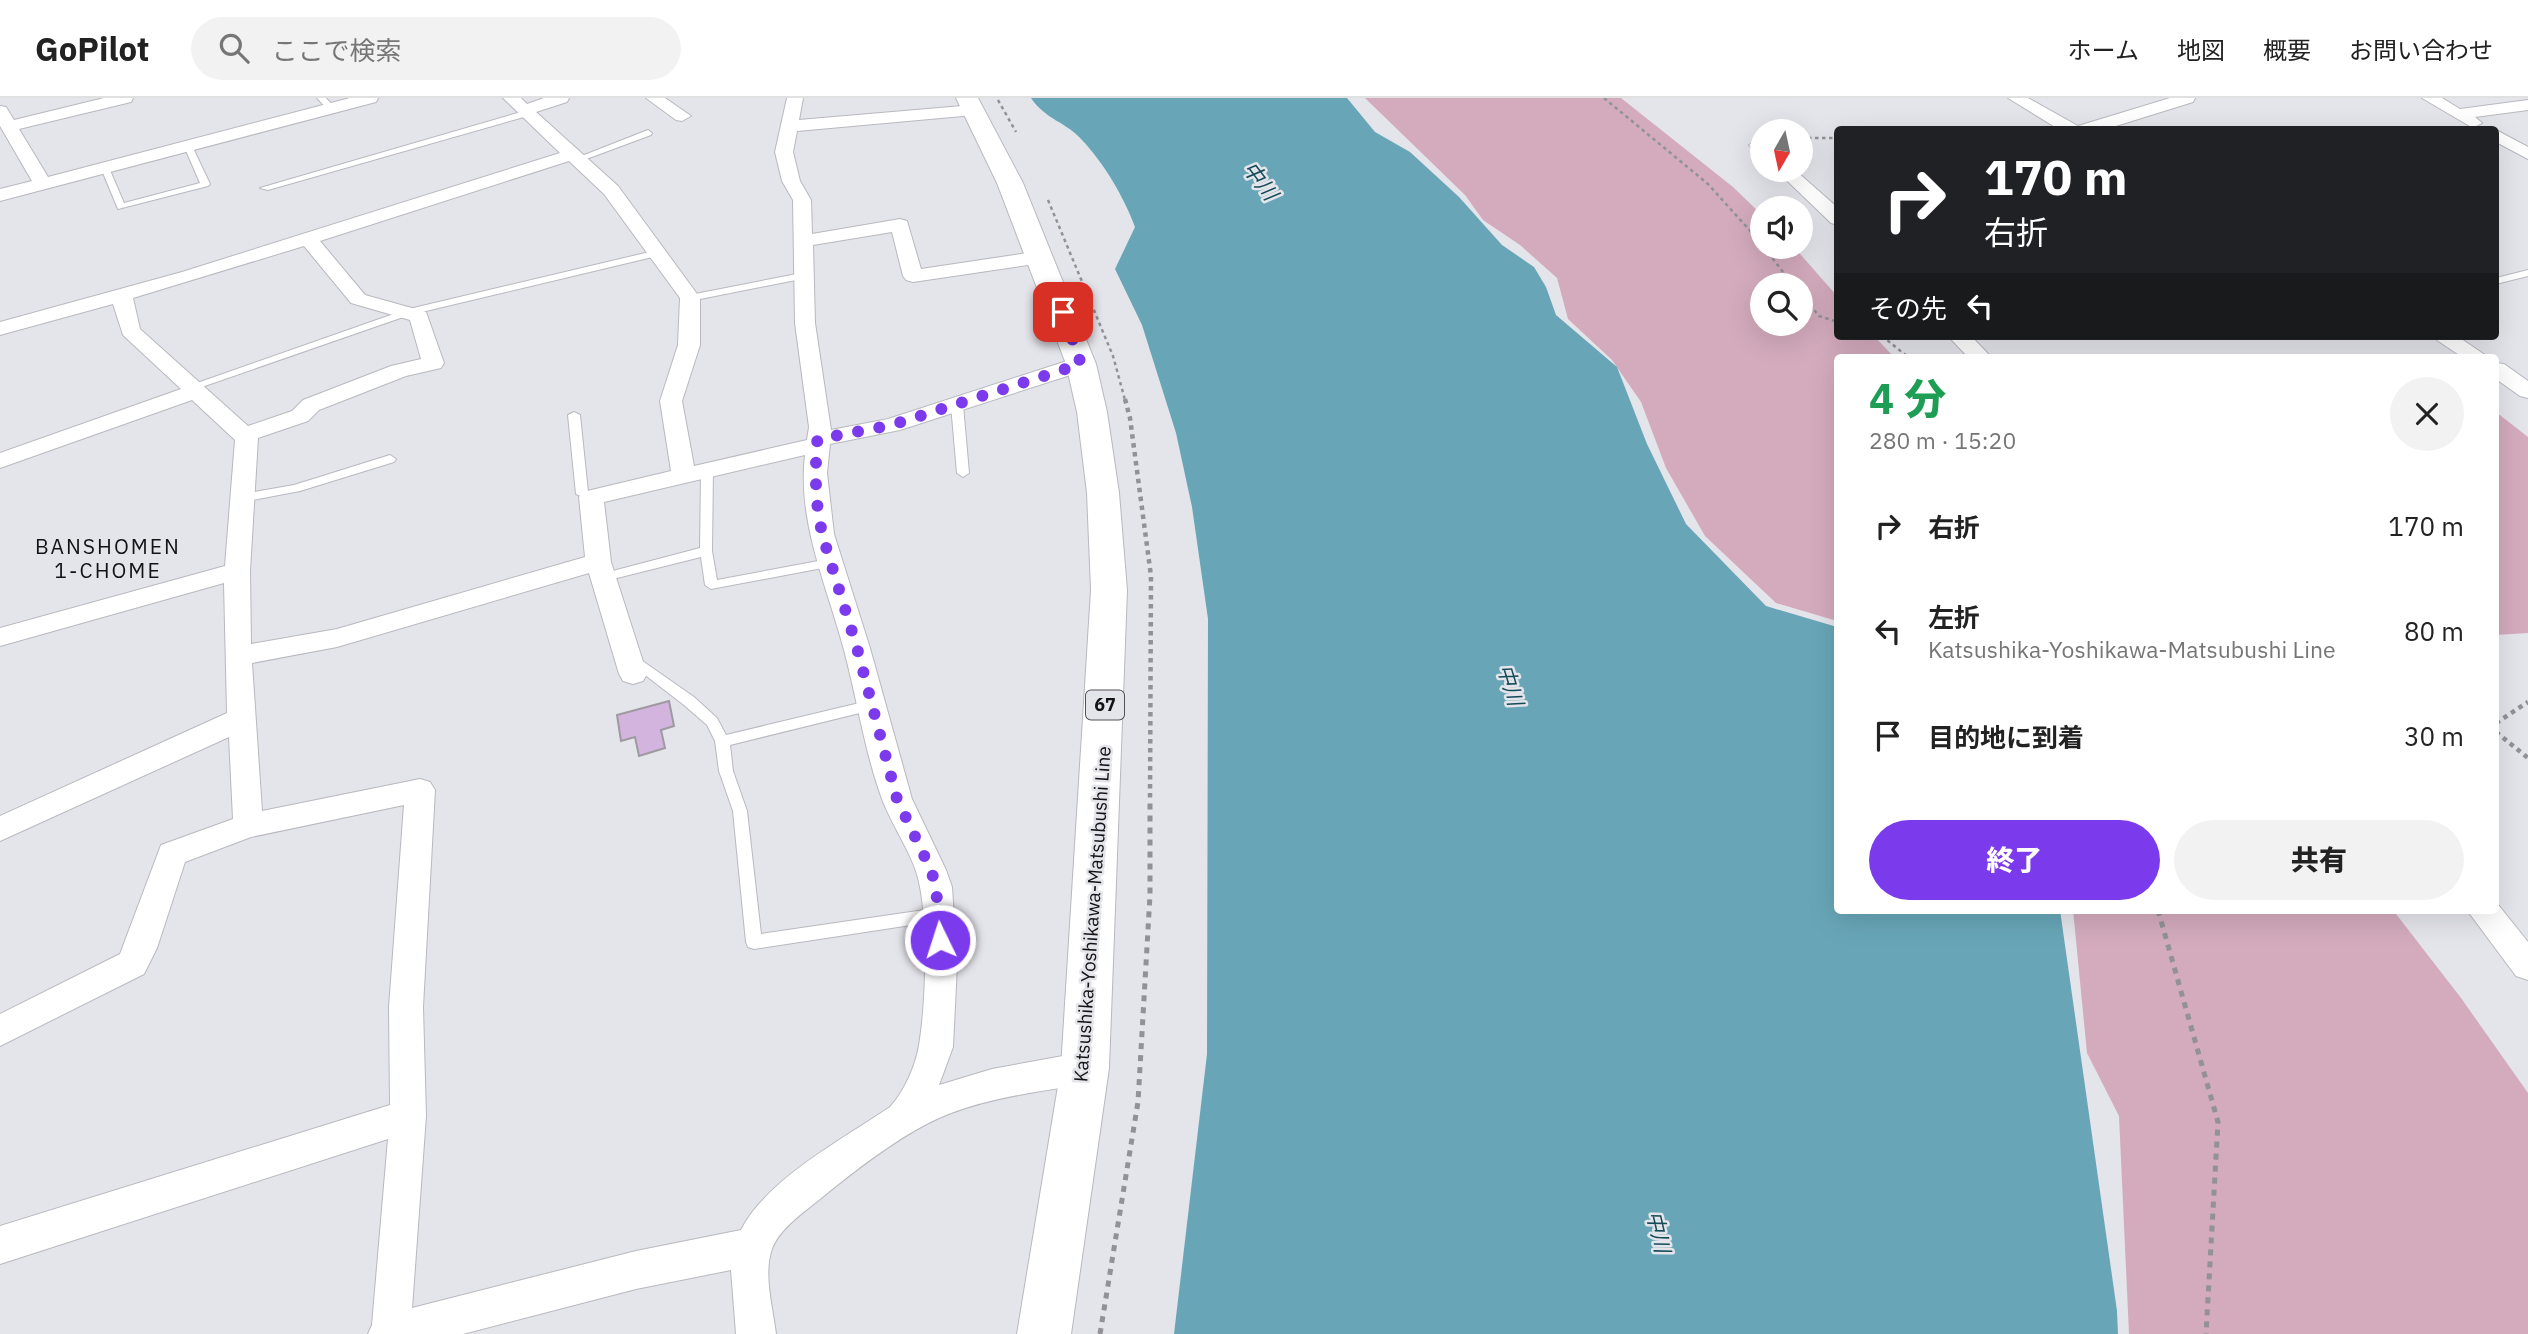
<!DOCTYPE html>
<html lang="ja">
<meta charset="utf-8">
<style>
body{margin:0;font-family:"IBM Plex Sans","Noto Sans JP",sans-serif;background:#f2f2f2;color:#222;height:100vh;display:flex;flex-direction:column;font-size:26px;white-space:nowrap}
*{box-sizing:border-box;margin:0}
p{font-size:23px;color:#767676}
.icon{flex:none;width:38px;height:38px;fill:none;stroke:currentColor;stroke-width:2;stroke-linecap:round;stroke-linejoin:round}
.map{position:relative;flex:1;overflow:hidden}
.drawer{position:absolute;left:1834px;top:256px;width:665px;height:560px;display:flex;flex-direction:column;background:#fff;border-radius:7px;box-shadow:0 7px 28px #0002}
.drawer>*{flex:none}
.banner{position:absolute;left:1834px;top:28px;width:665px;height:214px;border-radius:7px;box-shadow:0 7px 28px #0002;background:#202124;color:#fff;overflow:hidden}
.needle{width:46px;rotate:189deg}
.tools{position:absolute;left:1750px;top:21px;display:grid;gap:14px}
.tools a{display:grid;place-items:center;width:63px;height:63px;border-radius:50%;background:#fff;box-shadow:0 7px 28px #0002;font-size:35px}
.pin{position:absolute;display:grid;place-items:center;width:60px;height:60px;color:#fff;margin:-30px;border-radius:14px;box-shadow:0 4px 10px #0006}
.me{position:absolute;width:77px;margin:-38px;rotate:356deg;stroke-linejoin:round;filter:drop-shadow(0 0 5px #0008)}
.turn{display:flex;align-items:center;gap:24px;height:147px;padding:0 35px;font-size:32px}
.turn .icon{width:91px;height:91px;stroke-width:2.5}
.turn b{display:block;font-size:49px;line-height:60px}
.then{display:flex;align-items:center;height:66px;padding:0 35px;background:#0003;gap:14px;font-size:26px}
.round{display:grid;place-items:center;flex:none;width:74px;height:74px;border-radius:37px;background:#f2f2f2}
.summary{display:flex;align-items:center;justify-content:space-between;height:119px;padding:0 35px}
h1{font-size:42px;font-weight:800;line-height:52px;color:#1e9e55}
.cta{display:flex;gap:14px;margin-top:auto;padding:14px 35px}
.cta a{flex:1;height:80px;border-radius:42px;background:#7c3aed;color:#fff;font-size:28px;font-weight:800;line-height:80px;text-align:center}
.cta a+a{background:#f2f2f2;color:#222}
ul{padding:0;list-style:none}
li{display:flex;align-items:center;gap:21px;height:105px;padding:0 35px}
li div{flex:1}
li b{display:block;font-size:26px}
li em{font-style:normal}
header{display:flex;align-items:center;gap:42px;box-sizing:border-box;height:98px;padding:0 35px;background:#fff;border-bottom:2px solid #e0e0e0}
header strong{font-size:33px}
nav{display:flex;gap:38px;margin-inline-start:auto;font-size:24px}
.search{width:490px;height:63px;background:#f2f2f2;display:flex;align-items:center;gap:18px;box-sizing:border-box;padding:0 24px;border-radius:38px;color:#767676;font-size:26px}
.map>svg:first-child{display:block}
.green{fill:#d3abbd;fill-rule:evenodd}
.water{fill:#68a6b7}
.building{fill:#d3b4df;stroke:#9e9aa0;stroke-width:2}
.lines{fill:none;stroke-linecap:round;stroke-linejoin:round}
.lane-casing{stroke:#b8b8bf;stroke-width:2}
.street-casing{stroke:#b8b8bf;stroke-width:2}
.primary-casing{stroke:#b8b8bf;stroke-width:2}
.path-far2{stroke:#919196;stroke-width:2.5;stroke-dasharray:3.5 3.5;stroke-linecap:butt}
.path-far1{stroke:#919196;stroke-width:4.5;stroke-dasharray:4.5 4.5;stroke-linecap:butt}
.path{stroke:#919196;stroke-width:5;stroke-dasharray:6 6;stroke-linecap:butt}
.lane{fill:#fff;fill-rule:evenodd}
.street{fill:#fff;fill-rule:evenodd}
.primary{fill:#fff;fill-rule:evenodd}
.route{stroke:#7c3aed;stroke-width:12;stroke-dasharray:0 21.6}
.labels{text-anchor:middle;stroke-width:5;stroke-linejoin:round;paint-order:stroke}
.shield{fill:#e4e4eb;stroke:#525255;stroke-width:2}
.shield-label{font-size:18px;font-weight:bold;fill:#131315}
.street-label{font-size:19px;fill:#131315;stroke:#e4e4eb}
.water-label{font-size:21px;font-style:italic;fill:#144b58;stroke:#e4e4eb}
.neighbourhood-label{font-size:21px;letter-spacing:2px;fill:#131315;stroke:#e4e4eb}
</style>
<header>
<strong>GoPilot</strong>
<div class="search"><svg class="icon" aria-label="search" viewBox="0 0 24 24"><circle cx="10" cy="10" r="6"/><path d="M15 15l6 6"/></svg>ここで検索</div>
<nav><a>ホーム</a><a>地図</a><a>概要</a><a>お問い合わせ</a></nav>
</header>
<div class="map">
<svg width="2528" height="1236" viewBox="0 0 2528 1236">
<rect width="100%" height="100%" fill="#e4e4eb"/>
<!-- green -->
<path class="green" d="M1365,0H1621L1733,89L1762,117V149H1794L1837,198L1838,238H1874L1894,259H1838L1837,523L1776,505L1705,438L1666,370L1641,304L1612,262L1568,221L1557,180L1520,147L1483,122L1465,97ZM1762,187H1801V226H1762Z
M2496,314L2528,339V535L2496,537Z
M2073,812H2393L2461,900L2528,995V1236H2129L2119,1018L2087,955Z"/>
<!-- water -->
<path class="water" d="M1031,0H1347L1375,34L1410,54L1459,99L1502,147L1534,169L1546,189L1556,217L1617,269L1647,346L1686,426L1766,508L1837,529L1838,812H2060L2117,1213L2118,1236H1174L1207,956L1208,521L1192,409L1176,335L1142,227L1115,171L1135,129C1124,99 1104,65 1081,41C1066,24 1046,22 1031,0Z"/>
<!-- building -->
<path class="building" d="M669,603L674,628L661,632L665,650L639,658L635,639L621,643L617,617Z"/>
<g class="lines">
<!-- lane casing -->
<g class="lane-casing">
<path id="lane" d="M317,0H326L335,10L328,12Z
M528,12L532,15L531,17L268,92L260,90Z
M648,32L652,35L651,37L581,63L574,61Z
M188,45L192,48L210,86L208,88L118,111L101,70L102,68L109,70L124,105L200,85L184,48Z
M658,152L661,153V157L409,217L193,292H185L183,290L405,212Z
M2528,172V178L2496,186V180Z
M802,175L806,176V180L690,203L685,200L690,197Z
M957,304L963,307L969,375L963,379L957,375L951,307Z
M574,314L580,317L588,394L597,399L591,403L576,396L568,317Z
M390,357L396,361L394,364L300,393L242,404L236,400L242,396L294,387Z
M707,369L713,373L712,453L717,482L829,461L835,465L833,468L711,491L705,487L701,459L613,481L609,480L607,477L609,474L700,450L701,373Z
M641,562L694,599L717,620L726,637L872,602L879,607L872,612L730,647L733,673L747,713L761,836L938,810L944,812L946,817L944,822L754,851L748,849L746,844L733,713L719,673L715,643L707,627L684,607L636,570L634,567L636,564Z"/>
</g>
<!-- street casing -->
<g class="street-casing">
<path id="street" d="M104,0H133L131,4L19,31L48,79L350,0H378L376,4L0,103V91L32,83L0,28V8L6,9L14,22Z
M503,0H521L527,6L544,0H569L567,4L536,14L618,88L700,200V247L682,303L694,368L807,342L809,329L795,225L793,102L782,83L775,54L787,0H803L799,22L974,7L982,12L974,17L797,33L793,54L800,83L811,102L812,136L900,121L907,123L921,171L1041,153L1051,159L1041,165L913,184L906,182L903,178L892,134L813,147L815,225L831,332L888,321L1073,261H1089L1092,266L1089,271L900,332L830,346L827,375L834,436L870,550L912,701L946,772L952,789L957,867L953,949L939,987L992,971L1085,954L1097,959L1102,970L1097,981L1085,986C1037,994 984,1000 939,1020C899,1038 854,1073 820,1101C804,1114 779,1131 772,1151C763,1176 773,1210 776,1236H736L731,1172L636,1191L463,1236H368L372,1227L388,1041L0,1166V1128L390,1007L389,909L404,707L251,739L185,764L157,850L144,876L0,948V916L120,856L161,747L233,721L229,639L0,743V718L227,615L224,485L0,548V530L225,468L235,342L192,302L0,370V355L181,291L123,237L113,206L0,237V224L182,174L560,55ZM569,63L604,96L680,200L678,247L660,303L671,373L583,394L579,399L585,459L337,531L251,546L250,473L258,340L308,323L319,312L406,278L441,270L444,265L426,214L365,197L320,143ZM304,148L351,205L410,222L421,261L391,268L303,302L292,313L248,328L140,231L133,200ZM805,357C797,424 827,488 844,552C857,601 865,655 882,701C893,731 915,758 920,789C928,830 926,906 919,947C916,967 904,994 890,1009C843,1041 767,1081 741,1132L636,1153L412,1210L426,1018L423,909L435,692L430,684L420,681L262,713L252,565L337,549L589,475L619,576L623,583L633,586L643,583L647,576L611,464L604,404Z
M646,0H665L691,18L682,23L676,22Z
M2008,0H2028L2078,28L2170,0H2195L2193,4L2103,32H2060Z
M2422,0H2442L2460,11L2528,2V12L2475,19L2482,25L2473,30Z
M2496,32L2528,49V61L2496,44Z
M1758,42L1762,43V55L1756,54L1749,47Z
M1776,72H1795L1838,110V127L1831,125Z
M1948,238H1971L1991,259H1968Z
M2431,238H2457L2488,259H2462Z
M2496,265L2504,266L2528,283V300L2520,298L2496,281Z
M2496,804L2528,844V882L2516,878L2467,812H2496Z"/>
</g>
<!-- primary casing -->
<g class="primary-casing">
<path id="primary" d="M956,0H978L1023,85L1096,266L1107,314L1119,395L1127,492L1109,970L1071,1236H1017L1061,970L1091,492L1087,395L1077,314L1066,266L997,85Z"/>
</g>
<!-- path-far2 -->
<path class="path-far2" d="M1604,0L1708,86L1762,146
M998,2L1016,34
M1801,40H1838
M1048,102L1113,258L1125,302
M1764,149L1793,187
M1801,196L1819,218L1838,224
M1882,238L1908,259"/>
<!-- path-far1 -->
<path class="path-far1" d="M1125,301L1130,320L1151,478L1150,704
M2496,625L2528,604
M2496,634L2528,660"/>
<!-- path -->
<path class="path" d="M2158,812L2218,1024L2206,1236
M1100,1236L1138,1004L1150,797V702"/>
<!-- lane -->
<use href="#lane" class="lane"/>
<!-- street -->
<use href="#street" class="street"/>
<!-- primary -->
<use href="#primary" class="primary"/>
</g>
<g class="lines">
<!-- route -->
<path class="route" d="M940,842L936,789L931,772L897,701L857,550L822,436L816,399V347L818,341L892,327L1081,266L1063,214"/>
</g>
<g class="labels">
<!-- shield labels -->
<rect class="shield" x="1086" y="592.5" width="38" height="29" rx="5"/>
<g class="shield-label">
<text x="1105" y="613">67</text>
</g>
<!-- street labels -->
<g class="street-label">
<text transform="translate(1092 816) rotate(-86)" y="7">Katsushika-Yoshikawa-Matsubushi Line</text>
</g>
<!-- water labels -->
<g class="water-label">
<text transform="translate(1260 83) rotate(53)" y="7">中川</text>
<text transform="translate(1510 587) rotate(73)" y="7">中川</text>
<text transform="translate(1658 1134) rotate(77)" y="7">中川</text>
</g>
<!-- neighbourhood labels -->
<g class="neighbourhood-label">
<text x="108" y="456">BANSHOMEN<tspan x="108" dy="24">1-CHOME</tspan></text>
</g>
</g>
</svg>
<div class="tools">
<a><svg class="needle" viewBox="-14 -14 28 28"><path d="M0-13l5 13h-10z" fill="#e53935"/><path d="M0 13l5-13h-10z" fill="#767676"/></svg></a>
<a><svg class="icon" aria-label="sound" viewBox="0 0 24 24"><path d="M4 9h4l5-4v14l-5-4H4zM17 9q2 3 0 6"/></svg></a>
<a><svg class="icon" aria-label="search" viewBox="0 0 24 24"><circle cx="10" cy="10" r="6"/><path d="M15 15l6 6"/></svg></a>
</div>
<div class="pin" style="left:1063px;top:214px;background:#d93025"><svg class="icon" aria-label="arrive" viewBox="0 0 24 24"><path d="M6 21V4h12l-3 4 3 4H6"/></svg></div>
<svg class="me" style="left:940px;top:842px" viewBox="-20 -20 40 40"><circle r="17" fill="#7c3aed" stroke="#fff" stroke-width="3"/><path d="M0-11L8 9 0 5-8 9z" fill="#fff"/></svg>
<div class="banner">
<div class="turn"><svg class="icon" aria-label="right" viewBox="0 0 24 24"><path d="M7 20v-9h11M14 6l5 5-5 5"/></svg><div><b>170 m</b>右折</div></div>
<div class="then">その先<svg class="icon" aria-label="left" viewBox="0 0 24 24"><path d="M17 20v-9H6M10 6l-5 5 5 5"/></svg></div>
</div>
<section class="drawer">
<div class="summary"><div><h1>4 分</h1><p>280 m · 15:20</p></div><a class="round"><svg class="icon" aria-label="close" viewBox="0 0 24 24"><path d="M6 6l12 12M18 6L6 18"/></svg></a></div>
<ul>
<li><svg class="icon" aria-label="right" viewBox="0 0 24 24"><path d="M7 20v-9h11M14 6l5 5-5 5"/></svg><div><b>右折</b></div><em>170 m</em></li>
<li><svg class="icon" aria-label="left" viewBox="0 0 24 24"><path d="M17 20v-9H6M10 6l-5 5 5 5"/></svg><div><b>左折</b><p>Katsushika-Yoshikawa-Matsubushi Line</p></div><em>80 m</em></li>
<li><svg class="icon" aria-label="arrive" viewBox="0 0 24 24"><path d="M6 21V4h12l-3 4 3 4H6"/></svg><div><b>目的地に到着</b></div><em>30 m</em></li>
</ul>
<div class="cta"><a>終了</a><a>共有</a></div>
</section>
</div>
